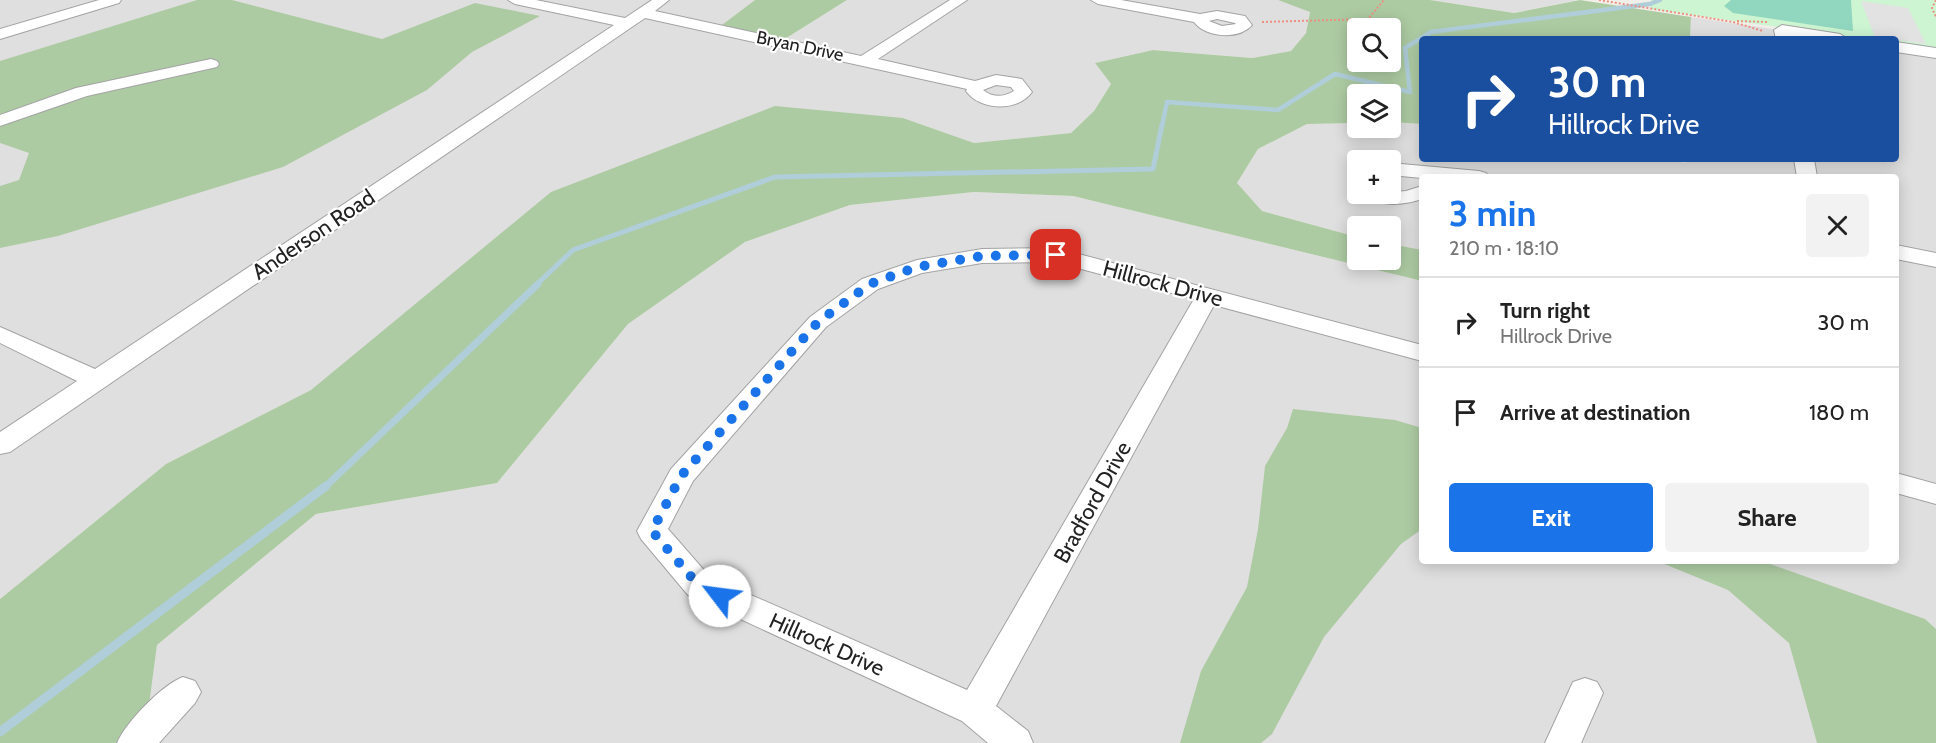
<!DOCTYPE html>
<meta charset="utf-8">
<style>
body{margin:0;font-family:Cabin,sans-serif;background:#f2f2f2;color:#222;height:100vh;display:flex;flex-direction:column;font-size:22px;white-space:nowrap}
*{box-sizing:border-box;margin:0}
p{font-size:20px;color:#767676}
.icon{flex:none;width:33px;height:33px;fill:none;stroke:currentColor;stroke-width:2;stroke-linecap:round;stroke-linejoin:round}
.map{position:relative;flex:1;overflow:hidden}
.sheet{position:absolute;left:1419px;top:174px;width:480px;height:390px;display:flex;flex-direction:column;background:#fff;border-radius:6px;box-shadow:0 3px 15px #0003}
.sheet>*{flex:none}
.guide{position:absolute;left:1419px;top:36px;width:480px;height:126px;border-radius:6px;box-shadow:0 3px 15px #0003;background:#1a4fa0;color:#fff;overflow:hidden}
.controls{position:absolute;left:1347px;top:18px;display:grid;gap:12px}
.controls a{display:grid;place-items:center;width:54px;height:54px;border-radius:6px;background:#fff;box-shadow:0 3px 15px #0003;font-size:30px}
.pin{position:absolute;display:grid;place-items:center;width:51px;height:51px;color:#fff;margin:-26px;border-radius:12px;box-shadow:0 3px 9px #0006}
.me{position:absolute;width:66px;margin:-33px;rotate:300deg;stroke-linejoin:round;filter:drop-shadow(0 0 4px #0008)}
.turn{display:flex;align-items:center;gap:21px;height:126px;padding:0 30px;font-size:27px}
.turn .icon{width:78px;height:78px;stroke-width:2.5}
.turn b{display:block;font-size:42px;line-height:51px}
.round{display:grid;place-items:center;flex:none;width:63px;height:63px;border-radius:6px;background:#f2f2f2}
.head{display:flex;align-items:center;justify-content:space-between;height:102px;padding:0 30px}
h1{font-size:36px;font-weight:700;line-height:45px;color:#1a73e8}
.primary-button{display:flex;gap:12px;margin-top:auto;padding:12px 30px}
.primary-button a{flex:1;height:69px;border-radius:6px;background:#1a73e8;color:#fff;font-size:24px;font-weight:700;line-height:69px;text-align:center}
.primary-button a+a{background:#f2f2f2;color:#222}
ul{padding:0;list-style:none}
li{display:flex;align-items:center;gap:18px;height:90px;padding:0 30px;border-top:2px solid #e0e0e0}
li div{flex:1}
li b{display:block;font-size:22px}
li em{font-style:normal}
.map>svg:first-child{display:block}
.residential{fill:#e0dfdf;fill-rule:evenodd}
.forest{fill:#adcba3;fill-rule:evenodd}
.park{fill:#cdf5d2}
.pitch{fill:#91d7bf}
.parking{fill:#e2e2e2}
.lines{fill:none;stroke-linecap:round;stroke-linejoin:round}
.stream-far3{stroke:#afced9;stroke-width:4.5}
.stream-far2{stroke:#afced9;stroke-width:5}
.stream-far1{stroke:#afced9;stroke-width:7}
.stream{stroke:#afced9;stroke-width:9}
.minor-casing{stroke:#a3a3a3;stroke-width:2}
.path{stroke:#ec9080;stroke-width:2;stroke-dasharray:2 2;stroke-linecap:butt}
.minor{fill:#fff;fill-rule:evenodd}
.route{stroke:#1a73e8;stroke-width:10;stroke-dasharray:0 18}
.labels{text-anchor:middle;stroke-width:4.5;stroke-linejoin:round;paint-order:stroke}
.far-street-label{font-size:18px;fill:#222;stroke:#fff}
.street-label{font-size:22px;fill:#222;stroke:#fff}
</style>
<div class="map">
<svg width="1936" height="743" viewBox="0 0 1936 743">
<rect width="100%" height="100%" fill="#f1efe9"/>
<!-- residential -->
<path class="residential" d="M0,0H755L719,28L780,42L847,0H1278L1310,11L1306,33L1291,51L1252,58L1153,50L1095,63L1111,84L1094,111L1071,133L974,143L903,118L311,390L166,464L0,599Z
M1430,0H1578L1514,13Z
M1691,17L1840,39H1690Z
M1896,47L1936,53V743H144L157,645L316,514L497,483L628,324L745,242L850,205L974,192L1073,196L1422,281V561H1896V177H1422V250L1391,244L1390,226H1358L1357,237L1262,211L1237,183L1258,149L1307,124L1357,123L1358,128H1390L1391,122L1422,124V159H1663L1685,163L1686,159H1896ZM1358,160H1390V194H1358Z"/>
<!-- forest -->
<path class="forest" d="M197,0H232L382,39L475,3L540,16L472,52L427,90L283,167L58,236L0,248V186L19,180L29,153L0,143V61Z
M755,0H847L780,42L718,28Z
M1278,0H1430L1514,13L1580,0L1691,17L1690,39H1422V124L1391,122L1390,94H1358L1357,123L1307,124L1258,149L1237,183L1262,211L1357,237L1358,260H1390L1391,244L1422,250V281L1073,196L974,192L850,205L745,242L628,324L497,483L316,514L157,645L144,743H0V599L166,464L311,390L551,192L775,106L903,118L974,143L1071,133L1094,111L1111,84L1095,63L1153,50L1252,58L1291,51L1306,33L1310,12ZM1358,28H1390V62H1358Z
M1293,409L1395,420L1422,428V529L1401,544L1324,637L1272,734L1261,743H1180L1201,671L1247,587L1258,529L1265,466L1287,428Z
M1657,561H1762L1925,619L1936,629V743H1817L1789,643L1728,590Z"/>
<!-- park -->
<path class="park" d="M1651,0H1936V49L1896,44V39H1863L1650,9Z"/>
<!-- pitch -->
<path class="pitch" d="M1731,0H1851L1853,31L1733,13L1724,6Z"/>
<!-- parking -->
<path class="parking" d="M1861,1L1908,8L1926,44L1875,37Z"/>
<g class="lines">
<!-- stream-far3 -->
<path class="stream-far3" d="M1162,126L1167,102L1278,110L1335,74L1410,92L1405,48L1431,32L1650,4L1660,0"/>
<!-- stream-far2 -->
<path class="stream-far2" d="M536,285L573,250L775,177L1153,169L1162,125"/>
<!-- stream-far1 -->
<path class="stream-far1" d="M325,487L538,284"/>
<!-- stream -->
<path class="stream" d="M0,732L326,486"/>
<!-- minor casing -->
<g class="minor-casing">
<path id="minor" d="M99,0H121L119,3L0,39V29Z
M508,0H536L625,18L652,0H669L655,11L861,56L950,0H967L878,59L975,81L996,75L1016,78L1022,79L1032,92C1018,112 980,111 966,91L967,89L645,18L10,452L0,454V432L77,381L0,343V327L95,369L614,25L515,4ZM996,85L1011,87L1014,91C1004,97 993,98 983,90Z
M1091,0H1121L1200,14L1217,11L1245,16L1252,25C1239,40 1206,38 1194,22L1098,4ZM1217,19L1235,23L1236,24L1222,26L1209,21Z
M1782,25L1840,34L1848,39H1811L1791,36L1792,39H1776L1774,30Z
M1896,42L1936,48V58L1896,52Z
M211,59L217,61L219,64L217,67L87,96L0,126V115L76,88Z
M1794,159H1814L1817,177H1797Z
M1390,163L1479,171L1486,173L1489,177L1422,178L1390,175Z
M1422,186V199C1407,204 1379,209 1369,194L1406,191Z
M1896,245L1936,253V267L1896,259Z
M1056,248L1422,345V361L1214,305L996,706L1028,731L1033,743H988L962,721L688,595L641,539L637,531L671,469L810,317L862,279L917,260L982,249ZM1055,262L1194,299L967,690L710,577L668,529L693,481L826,327L878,289L922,273L982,263Z
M1896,473L1936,484V504L1896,493Z
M183,677L195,681L201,692L195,703L159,743H117C126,722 162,685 183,677Z
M1585,678L1597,682L1603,693L1581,743H1545L1573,682Z"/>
</g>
<!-- path -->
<path class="path" d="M1599,0L1733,22L1763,31
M1936,0L1932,8L1936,17
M1737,21L1768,22
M1262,22L1368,19L1384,0"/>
<!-- minor -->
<use href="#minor" class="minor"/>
</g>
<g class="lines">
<!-- route -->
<path class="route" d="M720,596L699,586L652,531L681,476L818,322L870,284L917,267L982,256L1056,255"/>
</g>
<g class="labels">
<!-- far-street labels -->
<g class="far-street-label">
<text transform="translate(800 46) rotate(12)" y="6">Bryan Drive</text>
</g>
<!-- street labels -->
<g class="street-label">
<text transform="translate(313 234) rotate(-34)" y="8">Anderson Road</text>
<text transform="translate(1163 283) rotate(15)" y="8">Hillrock Drive</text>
<text transform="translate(1092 502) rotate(-61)" y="8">Bradford Drive</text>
<text transform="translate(827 644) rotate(24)" y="8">Hillrock Drive</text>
</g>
</g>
</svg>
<div class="controls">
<a><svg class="icon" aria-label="search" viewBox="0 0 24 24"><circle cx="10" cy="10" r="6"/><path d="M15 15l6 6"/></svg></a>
<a><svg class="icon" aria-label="layers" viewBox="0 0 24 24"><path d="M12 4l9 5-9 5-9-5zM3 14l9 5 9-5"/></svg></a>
<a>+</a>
<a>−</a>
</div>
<div class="pin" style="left:1056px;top:255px;background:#d93025"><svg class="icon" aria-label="arrive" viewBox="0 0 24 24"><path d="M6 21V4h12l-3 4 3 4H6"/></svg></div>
<svg class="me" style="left:720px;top:596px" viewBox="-20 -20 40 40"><circle r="19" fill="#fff"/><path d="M0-13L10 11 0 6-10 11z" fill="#1a73e8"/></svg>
<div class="guide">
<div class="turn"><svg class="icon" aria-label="right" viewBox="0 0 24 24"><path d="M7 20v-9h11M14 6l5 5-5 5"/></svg><div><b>30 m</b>Hillrock Drive</div></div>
</div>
<section class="sheet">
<div class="head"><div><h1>3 min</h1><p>210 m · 18:10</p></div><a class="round"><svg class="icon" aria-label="close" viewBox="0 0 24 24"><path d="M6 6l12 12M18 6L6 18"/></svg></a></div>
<ul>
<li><svg class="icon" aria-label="right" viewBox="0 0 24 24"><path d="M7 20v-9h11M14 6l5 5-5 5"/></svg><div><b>Turn right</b><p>Hillrock Drive</p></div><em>30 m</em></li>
<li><svg class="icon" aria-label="arrive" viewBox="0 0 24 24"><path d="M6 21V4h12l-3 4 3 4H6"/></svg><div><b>Arrive at destination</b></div><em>180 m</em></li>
</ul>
<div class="primary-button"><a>Exit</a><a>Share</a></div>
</section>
</div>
